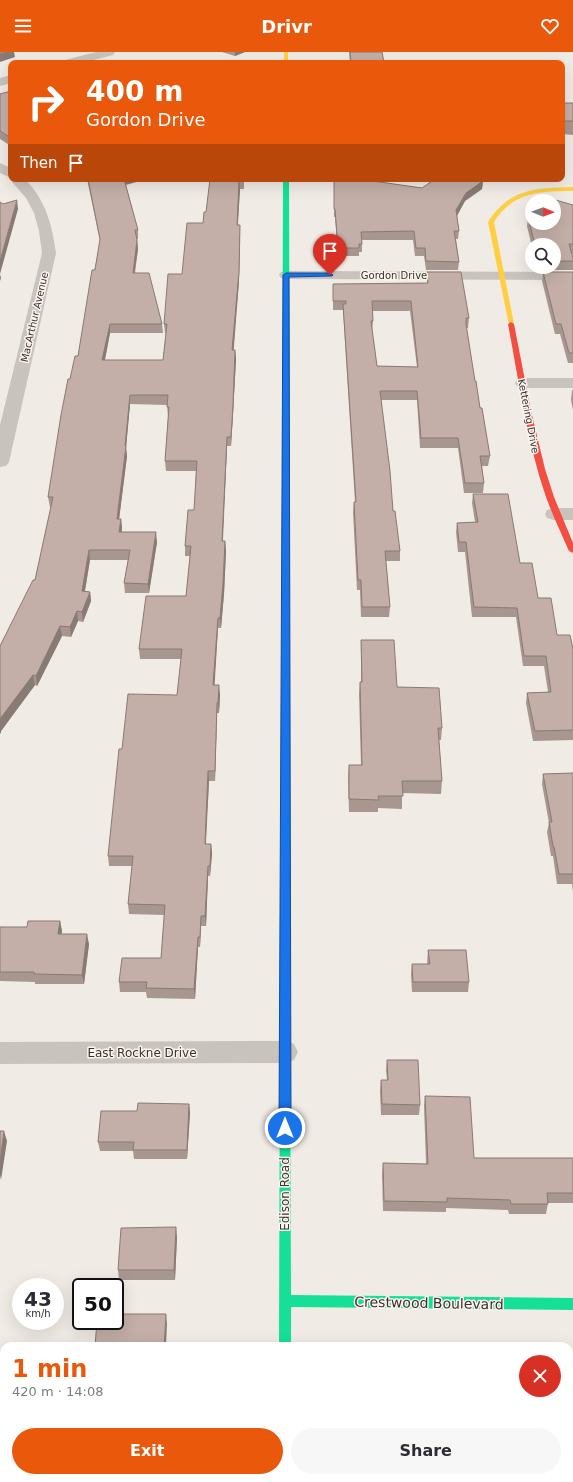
<!DOCTYPE html>
<meta charset="utf-8">
<style>
body{margin:0;font-family:"DejaVu Sans",sans-serif;background:#f7f7f7;color:#2b2b33;height:100vh;display:flex;flex-direction:column;font-size:15px;white-space:nowrap}
*{box-sizing:border-box;margin:0}
p{font-size:13px;color:#7c7c81}
.icon{flex:none;width:22px;height:22px;fill:none;stroke:currentColor;stroke-width:2;stroke-linecap:round;stroke-linejoin:round}
.map{position:relative;flex:1;overflow:hidden}
.panel{position:absolute;left:0px;top:1290px;width:573px;height:140px;display:flex;flex-direction:column;background:#fff;border-radius:12px 12px 0 0;box-shadow:0 4px 16px #0002}
.panel>*{flex:none}
.top-card{position:absolute;left:8px;top:8px;width:557px;height:122px;border-radius:8px;box-shadow:0 4px 16px #0002;background:#ea580c;color:#fff;overflow:hidden}
.needle{width:26px;rotate:91deg}
.tools{position:absolute;left:525px;top:142px;display:grid;gap:8px}
.tools a{display:grid;place-items:center;width:36px;height:36px;border-radius:50%;background:#fff;box-shadow:0 4px 16px #0002;font-size:20px}
.speed{position:absolute;left:12px;top:1226px;display:flex;gap:8px;font-size:20px;font-weight:700;text-align:center}
.speed>*{display:grid;place-content:center;width:52px;height:52px;border-radius:50%;background:#fff;box-shadow:0 4px 16px #0002;line-height:1}
.speed small{font-size:10px;font-weight:400}
.speed .limit{border:2px solid #111;border-radius:6px;background:#fff;color:#111}
.pin{position:absolute;display:grid;place-items:center;width:34px;height:34px;color:#fff;margin:-41px -17px;border-radius:50% 50% 50% 0;rotate:-45deg;box-shadow:0 0 4px #0007}
.pin .icon{rotate:45deg}
.me{position:absolute;width:44px;margin:-22px;rotate:0deg;stroke-linejoin:round;filter:drop-shadow(0 0 3px #0008)}
.turn{display:flex;align-items:center;gap:14px;height:84px;padding:0 12px;font-size:18px}
.turn .icon{width:52px;height:52px;stroke-width:2.5}
.turn b{display:block;font-size:28px;line-height:34px}
.then{display:flex;align-items:center;height:38px;padding:0 12px;background:#0003;gap:8px;font-size:15px}
.round{display:grid;place-items:center;flex:none;width:42px;height:42px;border-radius:21px;background:#f7f7f7}
.headline{display:flex;align-items:center;justify-content:space-between;height:68px;padding:0 12px}
h1{font-size:24px;font-weight:700;line-height:30px;color:#ea580c}
.cta{display:flex;gap:8px;margin-top:auto;padding:8px 12px}
.cta a{flex:1;height:46px;border-radius:24px;background:#ea580c;color:#fff;font-size:16px;font-weight:700;line-height:46px;text-align:center}
.cta a+a{background:#f7f7f7;color:#2b2b33}
header{display:flex;justify-content:space-between;align-items:center;height:52px;padding:0 12px;background:#ea580c;color:#fff;font-size:18px;font-weight:700}
.map>svg:first-child{display:block}
.lines{fill:none;stroke-linecap:round;stroke-linejoin:round}
.street{fill:#c9c3be;fill-rule:evenodd}
.fast{fill:#16e098;fill-rule:evenodd}
.slow{fill:#ffcf43;fill-rule:evenodd}
.jam{fill:#f24e42;fill-rule:evenodd}
.wall{fill:#a89690;fill-rule:evenodd}
.shaded-wall{fill:#887a75}
.building{fill:#c3afa7;stroke:#887a75;fill-rule:evenodd}
.route{fill:#1a73e8;stroke:#114b97}
.labels{text-anchor:middle;stroke-width:3;stroke-linejoin:round;paint-order:stroke}
.far-street-label{font-size:10px;fill:#3b302b;stroke:#fbf5ee}
.street-label{font-size:12px;fill:#3b302b;stroke:#fbf5ee}
.near-street-label{font-size:14px;fill:#3b302b;stroke:#fbf5ee}
</style>
<header><svg class="icon" aria-label="menu" viewBox="0 0 24 24"><path d="M4 6h16M4 12h16M4 18h16"/></svg>Drivr<svg class="icon" aria-label="heart" viewBox="0 0 24 24"><path d="M12 20l-8-8c-3-5 5-10 8-4 3-6 11-1 8 4z"/></svg></header>
<div class="map">
<svg width="573" height="1430" viewBox="0 0 573 1430">
<rect width="100%" height="100%" fill="#f0ebe5"/>
<g class="lines">
<!-- street -->
<path class="street" d="M96,0H115L113,3L82,11H63L65,8Z
M11,23V31L0,34V26Z
M0,111L11,116V127H25C46,149 52,172 56,201L9,410L6,414L0,415V373L42,201L39,179L34,161L26,146L12,130L10,127L11,126L0,121Z
M286,219L573,220V228L286,227L281,226L279,223L281,220Z
M523,326H573V336H523L517,335L515,331L517,327Z
M554,456H573V468H554L547,466L545,462L547,458Z
M285,989L294,992L298,1000L294,1008L285,1011L0,1012V990Z"/>
<!-- fast -->
<path class="fast" d="M283,127H289L290,444L286,446L282,444Z
M285,955L289,956L290,959L291,1243L573,1246V1258L291,1255V1294H279L280,959L281,956Z"/>
<!-- slow -->
<path class="slow" d="M284,0H288V11H284Z
M573,135V139C540,139 513,140 494,170L514,272L509,273L488,170C510,136 536,136 573,135Z
M283,442H289L290,444V663L286,666L282,663Z"/>
<!-- jam -->
<path class="jam" d="M511,270L514,272L531,359L545,417L554,445L573,491V501L569,499C561,481 553,464 546,445C527,390 519,330 508,272Z
M286,660L290,663V959L289,962L285,963L281,962L280,959L282,663Z
M278,1426H292V1430H278Z"/>
</g>
<!-- wall -->
<path class="wall" d="M222,0H245L235,4Z
M349,0H382L384,11H350Z
M11,39V94L0,87V42Z
M562,51H573V83L562,82Z
M87,127H147L126,133L138,178V187H137L138,197L135,221L162,272L163,281H110L105,308H163L166,281H165L164,272L182,222L203,171L206,160L210,127H244V137H240L238,173H240L239,229L233,298H235L236,307L233,362L231,394H227L223,489H225L226,499L224,542L221,576H218L214,633L220,643L219,661H217L215,729H209L206,792H211L212,802L210,824H208L206,874H201L200,895H198L195,947L147,946L146,940H120L119,930L161,906L164,863L129,862L128,852L132,814H109L108,804L122,697L177,643L181,607H140L139,597L186,544L190,504H185V494L194,458L196,419H166L165,409L168,365L167,353L130,352L126,396L127,404L119,467H121L122,476V480L157,490L149,541H125L124,531L128,508H90L85,539L90,540L91,549L83,570L78,569L71,585L62,584L37,634L35,633L1,679V680L0,682V594L35,528L51,455H50L48,445L70,327L78,304L100,189Z
M335,127H364L366,128L422,136L483,129L482,137L465,149L457,164L459,179L458,187H456L459,210L458,218H426L424,204H415L413,188H362V200H359V204H338L335,165H334V130H335Z
M573,153V202H572L573,206V218H539L538,215H554V193H532V195L527,174L528,165Z
M427,220L469,266L468,276H466L475,329L490,404L488,414H482L484,431L483,441H464L458,396H420L417,348H381L393,459L400,499V509H386L390,555L389,565H361L360,538H357L353,460L354,450H355L343,258H333V232L427,231ZM373,259H410L417,315L377,314L372,279L373,269Z
M543,220H573V311H568L560,282H555L542,229Z
M572,338H573V358L571,348Z
M473,442L520,511L557,583L573,597V688L533,689L526,651L527,641L548,640L544,614H523L516,565H472L465,500H458L456,480L457,471L475,470L472,451Z
M361,588L397,635L442,676L441,688H439L442,729L441,742L402,741V757L378,756V760H349L348,725L349,713H361L359,642L360,630H361Z
M573,721V840L572,832H557L553,804H551L547,780L549,771L542,732L543,722Z
M60,869L62,879L61,882L89,892L84,932H35V930L0,929V875H27Z
M428,898L469,930L468,940H412L411,922L412,912H427Z
M387,1008L420,1053L419,1063H381L380,1039L381,1028H387L386,1018Z
M425,1044L474,1106H573V1151H548L546,1162H509L508,1158L446,1156V1160L383,1159L382,1122L383,1111L426,1112L424,1054Z
M189,1052L190,1061L187,1107H134L133,1099H100L98,1090L137,1059Z
M177,1185L175,1228H119L118,1218Z
M431,1426H456L431,1427Z"/>
<!-- shaded-wall -->
<path class="shaded-wall" d="M7,0H14L15,5L0,10V2Z
M235,0H245L235,4Z
M124,127H147L124,133Z
M239,129L240,137L237,182V173Z
M483,129L482,137L465,149L455,167L456,158L466,141Z
M17,148L18,157L0,222L1,226L0,229V209Z
M240,173L239,229L233,307L232,298Z
M137,188L138,197L133,230V221Z
M110,272V281L103,317L102,308Z
M235,298L236,307L233,362L231,394V385Z
M130,343V352L126,396L127,404L118,476L117,467Z
M227,385V394L222,499V489Z
M121,467L122,476L120,490L119,480Z
M156,480L157,490L149,541L148,532Z
M225,489L226,499L224,542L221,576L220,566Z
M89,498L90,508L83,549L82,539Z
M90,540L91,549L83,570L82,560Z
M77,559L78,569L71,585L70,575Z
M218,566V576L214,643L213,633Z
M60,574L62,584L37,634L36,624Z
M33,623L35,633L1,679V680L0,682V667Z
M219,633L220,643L219,661L218,651Z
M217,651V661L215,729V719Z
M208,719L209,729L205,802V792Z
M211,792L212,802L210,824V814Z
M208,814V824L206,874L205,864Z
M201,864V874L200,895V885Z
M60,869L62,879L60,892L58,882Z
M87,882L89,892L84,932L82,923Z
M198,885V895L195,947L194,937Z
M189,1052L190,1061L187,1107V1098Z
M4,1079L7,1089L1,1128L0,1123V1110Z
M176,1175L177,1185L175,1228L174,1218Z
M166,1262L167,1272L166,1294H164Z
M123,1426H126V1430H122Z"/>
<!-- building -->
<path class="building" d="M0,0H7L0,2Z
M350,0H382L384,11H351Z
M120,9L124,11L127,10L129,11H112Z
M11,39V86L0,79V42Z
M562,51H573V69H562Z
M88,127H124L138,178H135L137,188L133,221H149L162,272H110L102,308H163L167,272H164L168,222H182L187,171H203L204,160H206L210,127H244L243,129H239L237,173H240L239,220L232,298H235L233,353L231,385H227L222,489H225L223,532L220,566H218L213,633H219L218,651H217L215,719H208L205,792H211L210,814H208L205,864H201L200,885H198L194,937L146,936L147,930H119L122,906H161L165,853L128,852L133,804H108L119,697H122L128,642L177,643L182,597H139L146,544H186L191,494H185L188,458H194L197,409H165L169,355H167L168,343H130L125,394H126L117,467H121L119,480H156L148,532L124,531L130,498H89L82,539L90,540L82,560L77,559L70,575L60,574L36,624L33,623L0,667V594L33,528H35L53,445H48L61,363L68,327H70L75,304H78L92,218H95L100,187Z
M335,127H364L366,128L422,136L435,127H478L483,129L466,141L456,158L459,179H454L459,210L426,209L425,196H416L414,179L361,180L362,192H359V196H338L335,157H334V130H335Z
M552,147L573,153V192H569L573,206V209H554V193H535L528,165L532,162V171H554V149H550Z
M17,148L0,209V150L3,152Z
M427,220H461L469,266H466V272L475,329H476L480,356H482L490,404H480L484,431H465L458,386H421L417,339H380L390,419L393,459H395L400,499H385L390,555H362L361,528H358L354,450H356L343,252H346V249H333V232L428,231ZM372,249H411L418,315L377,314L371,269H373Z
M543,220H573V301H569L561,272H556Z
M473,442H508L520,511H532L538,546H551L557,583H570L573,597V678L535,679L527,641L551,640L546,604H524L517,556L474,555L466,490H459L457,471L478,470Z
M361,588H394L397,635L439,636L442,676H438L442,729H402L403,744H378L379,748L349,747V713H362L360,630H362Z
M573,721V822H559L554,795L553,794L549,770H552L543,722Z
M28,869H60L58,882H87L82,923L34,922V920H0V875H27Z
M428,898H466L469,930H413L412,912H430Z
M387,1008H418L420,1053L382,1052L381,1028H388Z
M425,1044L470,1045L474,1106H573V1141H547L548,1152H511L510,1148L447,1146V1150L384,1149L383,1111L428,1112Z
M138,1051L189,1052L187,1098H133L134,1090H98L101,1059H137Z
M0,1079H4L0,1110Z
M176,1175L174,1218H118L121,1176Z
M115,1262H166L164,1294H95L97,1269H115Z
M78,1426H123L122,1430H78Z"/>
<!-- route -->
<path class="route" d="M330,221L333,223L332,224L289,225L291,1076L289,1079L285,1081L281,1079L279,1076L283,223L286,221Z"/>
<g class="labels">
<!-- far-street labels -->
<g class="far-street-label">
<text x="394" y="227">Gordon Drive</text>
<text transform="translate(34 265) rotate(-77)" y="4">MacArthur Avenue</text>
<text transform="translate(529 364) rotate(79)" y="4">Kettering Drive</text>
</g>
<!-- street labels -->
<g class="street-label">
<text x="142" y="1005">East Rockne Drive</text>
<text transform="translate(285 1142) rotate(-90)" y="4">Edison Road</text>
</g>
<!-- near-street labels -->
<g class="near-street-label">
<text transform="translate(429 1251) rotate(1)" y="5">Crestwood Boulevard</text>
</g>
</g>
</svg>
<div class="tools">
<a><svg class="needle" viewBox="-14 -14 28 28"><path d="M0-13l5 13h-10z" fill="#e53935"/><path d="M0 13l5-13h-10z" fill="#7c7c81"/></svg></a>
<a><svg class="icon" aria-label="search" viewBox="0 0 24 24"><circle cx="10" cy="10" r="6"/><path d="M15 15l6 6"/></svg></a>
</div>
<div class="speed"><div>43<small>km/h</small></div><div class="limit">50</div></div>
<div class="pin" style="left:330px;top:223px;background:#d93025"><svg class="icon" aria-label="arrive" viewBox="0 0 24 24"><path d="M6 21V4h12l-3 4 3 4H6"/></svg></div>
<svg class="me" style="left:285px;top:1076px" viewBox="-20 -20 40 40"><circle r="17" fill="#1a73e8" stroke="#fff" stroke-width="3"/><path d="M0-11L8 9 0 5-8 9z" fill="#fff"/></svg>
<div class="top-card">
<div class="turn"><svg class="icon" aria-label="right" viewBox="0 0 24 24"><path d="M7 20v-9h11M14 6l5 5-5 5"/></svg><div><b>400 m</b>Gordon Drive</div></div>
<div class="then">Then<svg class="icon" aria-label="arrive" viewBox="0 0 24 24"><path d="M6 21V4h12l-3 4 3 4H6"/></svg></div>
</div>
<section class="panel">
<div class="headline"><div><h1>1 min</h1><p>420 m · 14:08</p></div><a class="round" style="background:#d93025;color:#fff"><svg class="icon" aria-label="close" viewBox="0 0 24 24"><path d="M6 6l12 12M18 6L6 18"/></svg></a></div>
<div class="cta"><a>Exit</a><a>Share</a></div>
</section>
</div>
